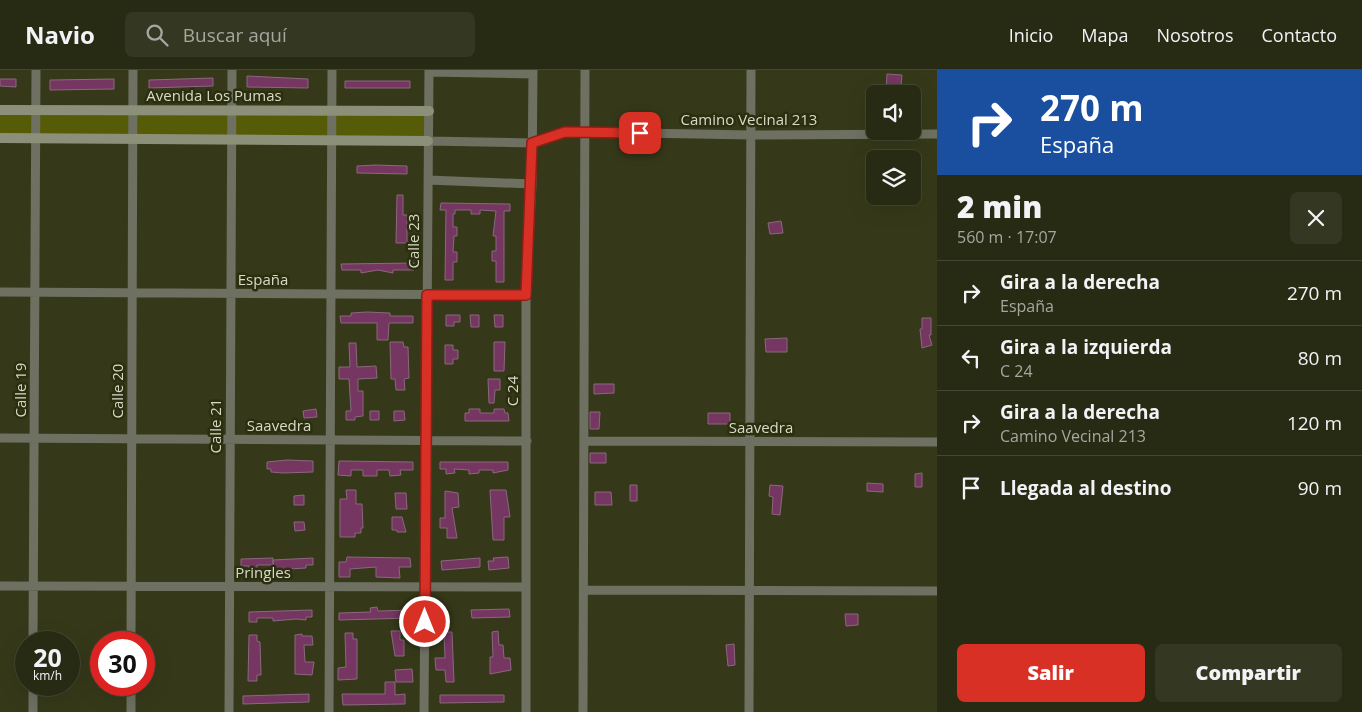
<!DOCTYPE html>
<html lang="es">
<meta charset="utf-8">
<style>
body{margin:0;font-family:"Open Sans",sans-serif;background:#343721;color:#f1f3f6;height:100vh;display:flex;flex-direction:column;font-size:19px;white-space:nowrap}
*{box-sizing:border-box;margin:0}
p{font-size:16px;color:#a5a7a0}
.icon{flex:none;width:28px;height:28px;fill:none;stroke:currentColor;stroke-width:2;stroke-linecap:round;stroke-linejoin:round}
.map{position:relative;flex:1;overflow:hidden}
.side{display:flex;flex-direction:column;background:#282b13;width:425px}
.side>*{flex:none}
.hud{background:#1a4fa0;color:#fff;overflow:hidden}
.buttons{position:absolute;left:866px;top:15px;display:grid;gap:10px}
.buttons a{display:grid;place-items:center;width:55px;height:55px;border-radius:8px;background:#282b13;box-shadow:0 5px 20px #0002,0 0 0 1px #444733;font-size:25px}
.speed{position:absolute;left:15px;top:561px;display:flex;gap:10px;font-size:25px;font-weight:700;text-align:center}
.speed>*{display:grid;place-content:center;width:65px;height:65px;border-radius:50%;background:#282b13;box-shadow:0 5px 20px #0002,0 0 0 1px #444733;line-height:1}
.speed small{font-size:12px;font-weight:400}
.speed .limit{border:8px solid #d22;background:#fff;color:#111}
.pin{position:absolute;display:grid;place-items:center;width:42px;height:42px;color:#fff;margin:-21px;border-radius:10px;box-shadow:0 2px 8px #0006}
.me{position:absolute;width:55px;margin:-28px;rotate:0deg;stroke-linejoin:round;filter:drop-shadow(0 0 4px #0008)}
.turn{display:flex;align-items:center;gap:18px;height:105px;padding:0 20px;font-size:22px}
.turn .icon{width:65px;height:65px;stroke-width:2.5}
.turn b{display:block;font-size:35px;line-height:42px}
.round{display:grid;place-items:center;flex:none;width:52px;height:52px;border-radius:8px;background:#343721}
.head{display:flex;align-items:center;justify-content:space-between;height:85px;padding:0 20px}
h1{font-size:30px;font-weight:800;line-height:38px}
.primary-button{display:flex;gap:10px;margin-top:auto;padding:10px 20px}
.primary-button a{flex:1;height:58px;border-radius:8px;background:#d93025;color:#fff;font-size:20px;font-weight:800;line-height:58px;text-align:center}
.primary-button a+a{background:#343721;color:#f1f3f6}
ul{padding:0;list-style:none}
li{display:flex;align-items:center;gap:15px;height:65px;padding:0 20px;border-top:1px solid #444733}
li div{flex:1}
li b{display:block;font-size:19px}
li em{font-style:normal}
header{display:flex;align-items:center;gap:30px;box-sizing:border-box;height:70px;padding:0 25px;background:#282b13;border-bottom:1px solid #444733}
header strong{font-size:24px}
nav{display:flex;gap:28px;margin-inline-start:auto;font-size:18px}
.search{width:350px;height:45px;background:#343721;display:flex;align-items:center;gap:12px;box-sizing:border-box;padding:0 18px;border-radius:8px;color:#a5a7a0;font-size:19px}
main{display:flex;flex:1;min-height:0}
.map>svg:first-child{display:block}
.green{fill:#565b08}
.building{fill:#763662;stroke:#89697d}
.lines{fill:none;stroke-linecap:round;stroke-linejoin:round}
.minor{stroke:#6e7061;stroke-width:9}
.secondary{stroke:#8c9078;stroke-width:10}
.route-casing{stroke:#8d1f18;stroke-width:12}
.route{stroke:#d93025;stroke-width:9}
.labels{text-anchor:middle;stroke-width:5;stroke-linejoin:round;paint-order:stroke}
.street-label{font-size:15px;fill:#d7dac7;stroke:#2c2f0f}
</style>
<header>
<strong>Navio</strong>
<div class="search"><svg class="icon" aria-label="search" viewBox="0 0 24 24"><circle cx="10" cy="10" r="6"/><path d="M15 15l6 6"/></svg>Buscar aquí</div>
<nav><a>Inicio</a><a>Mapa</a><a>Nosotros</a><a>Contacto</a></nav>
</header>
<main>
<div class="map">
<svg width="937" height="642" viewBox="0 0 937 642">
<rect width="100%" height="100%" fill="#363919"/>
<!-- green -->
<path class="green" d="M0,40L428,41V71L0,68Z"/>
<!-- building -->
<path class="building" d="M887,4L902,5L901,15L910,16V23L886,22Z
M247,6L308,9V18L247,17Z
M213,8V16L149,18V10Z
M0,9H16V17L0,16Z
M114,9V19L50,20V10Z
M345,11H410V18H345Z
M375,95L407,96V104L357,103V96Z
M397,125H403V145H407V173H396Z
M441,133L510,134V141H504V212H496V191H492V181H496V166H493L496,141L480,140V144H471V140H455V144H453V157H457V166H454L453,182H457V192H453V210H445L446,140H440Z
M781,151L783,163L770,164L768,153Z
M414,193V200H393V203L378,200L361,203V200H342L341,194Z
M367,242L390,243V246H413V253H389L388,270H377V253H341L340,246H351V243Z
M446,245H460V252H454V256H446Z
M470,245H479V257H471Z
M494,245H503V257H495Z
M922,248H931V265H929L932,275L922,278L920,259H922Z
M787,268V282H766L765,269Z
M390,272H403L404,277H408L409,308L404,309L405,320H396L395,309H391Z
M494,272H505L504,301H494Z
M349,273H356L357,297L376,296L377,308L358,309V321H363V346L355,347V350H346V341H351L349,309H339V297H350Z
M445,275H453V280H458V289H453V294H445Z
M488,309H500V320H495L494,333H489Z
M594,314H614V323L594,324Z
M316,339L317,347L304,348L303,341Z
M469,339H480V343H494V339H504L505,343H508L509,351H465V343H469Z
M370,341H379V350H370Z
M394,341H404L405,350L394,351Z
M590,342H600L599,359H590Z
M708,343H730V354H708Z
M590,383H606V393H590Z
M287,390L313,391V402L283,403L271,402V399H267V392Z
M339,391L413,392V400H400L401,405L390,406L389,400H377V406H363V400H351V406L338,405Z
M440,392H508V400L493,403V400H479V403L469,404V400L454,399L455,403L446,404V399H440Z
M922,403V417H915V404Z
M867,413L883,414V422L867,421Z
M630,415H637V431H630Z
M770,415L783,416L780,445L772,444L773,427L769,426Z
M346,420H356V434H362L363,458H361V463H355V467H340V429H347Z
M490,420H506L510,447H504V470H493Z
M445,421L458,423L459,437L452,438L457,468H447V458H440V448H445Z
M595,422H611L612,435H595Z
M395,423H406L407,439H396Z
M304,425V435H294V426Z
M392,447H402L406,462H397V460H392Z
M294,452H304L305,460L295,461Z
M347,487L410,488L411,497H399L400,508L376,507V497L350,499V507H339V492H346Z
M508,487L509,498L489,500L488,491H494L493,488Z
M273,488V495H257V499H249V496H241V489Z
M313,488V495H306V498L274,500L273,490Z
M480,488V497L442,500L441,491Z
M377,537L378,541L411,540V548L339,550V543L371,542L370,538Z
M509,539L510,547L472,548L471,540Z
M312,540V547H306V550L296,549L273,551V548H257V552H249V542Z
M845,544H858V555L846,556Z
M391,561H400V570H404V586H395Z
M498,561L499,575H503L504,588H510L511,600L490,604V587H493L492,562Z
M444,562H452L454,612H446L445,600H436L435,588H445Z
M345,563H353V569H357V609L338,610V598L346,597Z
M302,564V566H312L313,575H304L305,592H314L312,605L295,604V565Z
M249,565H257V571L260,572L261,605H257V611H248Z
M734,574L735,595L728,596L726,575Z
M412,599L413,612H396L395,600Z
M385,612H395V625L405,624V634L343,635L342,624H385Z
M309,624V632L243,634V626Z
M440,625H504V632L440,633Z"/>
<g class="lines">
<!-- minor -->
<path class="minor" d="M429,2L533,4
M428,71L532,73L565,62H584L751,65L937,64
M428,110L532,114
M0,222L526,225
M0,368L527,371
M584,371L937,372
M0,516L526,517
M584,520L937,521
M33,572L36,0
M131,572L133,0
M33,642V615
M131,642V615
M229,642L232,0
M329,642L332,0
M424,642L429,0
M526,642V225L532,114L533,0
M583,642L585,0
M749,642L751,0"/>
<!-- secondary -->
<path class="secondary" d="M0,40L429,41
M0,68L428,71"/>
</g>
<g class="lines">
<!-- route casing -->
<g class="route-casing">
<path id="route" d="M425,552L427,225H526L532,73L565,62L640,63"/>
</g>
<!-- route -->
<use href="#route" class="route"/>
</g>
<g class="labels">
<!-- street labels -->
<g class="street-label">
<text x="214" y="31">Avenida Los Pumas</text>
<text x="749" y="55">Camino Vecinal 213</text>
<text transform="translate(414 171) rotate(-90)" y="5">Calle 23</text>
<text x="263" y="215">España</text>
<text transform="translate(21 320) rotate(-90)" y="5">Calle 19</text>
<text transform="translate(118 321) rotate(-90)" y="5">Calle 20</text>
<text transform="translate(513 321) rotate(-90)" y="5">C 24</text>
<text transform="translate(216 356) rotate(-90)" y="5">Calle 21</text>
<text x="279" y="361">Saavedra</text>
<text x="761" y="363">Saavedra</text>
<text x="263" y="508">Pringles</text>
</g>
</g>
</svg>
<div class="buttons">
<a><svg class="icon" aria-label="sound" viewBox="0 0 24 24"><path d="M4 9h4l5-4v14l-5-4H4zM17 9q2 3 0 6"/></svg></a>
<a><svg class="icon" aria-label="layers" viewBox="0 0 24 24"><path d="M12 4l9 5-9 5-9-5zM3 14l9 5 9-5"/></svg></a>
</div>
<div class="speed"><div>20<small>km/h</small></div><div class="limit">30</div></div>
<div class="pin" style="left:640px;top:63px;background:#d93025"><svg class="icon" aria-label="arrive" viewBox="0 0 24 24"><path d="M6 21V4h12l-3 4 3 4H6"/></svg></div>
<svg class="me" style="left:425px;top:552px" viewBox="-20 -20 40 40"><circle r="17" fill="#d93025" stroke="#fff" stroke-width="3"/><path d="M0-11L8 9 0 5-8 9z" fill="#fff"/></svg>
</div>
<section class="side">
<div class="hud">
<div class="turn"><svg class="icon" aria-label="right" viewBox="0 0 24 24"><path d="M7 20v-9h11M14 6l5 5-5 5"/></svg><div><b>270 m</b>España</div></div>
</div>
<div class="head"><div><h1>2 min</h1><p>560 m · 17:07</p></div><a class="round"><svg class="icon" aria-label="close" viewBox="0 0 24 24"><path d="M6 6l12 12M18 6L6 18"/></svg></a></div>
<ul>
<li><svg class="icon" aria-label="right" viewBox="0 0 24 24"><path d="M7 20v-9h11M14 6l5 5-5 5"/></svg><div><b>Gira a la derecha</b><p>España</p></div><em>270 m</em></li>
<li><svg class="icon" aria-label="left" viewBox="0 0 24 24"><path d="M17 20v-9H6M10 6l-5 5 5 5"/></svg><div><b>Gira a la izquierda</b><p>C 24</p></div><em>80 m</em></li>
<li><svg class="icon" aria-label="right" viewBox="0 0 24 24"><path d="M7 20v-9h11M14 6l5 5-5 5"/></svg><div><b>Gira a la derecha</b><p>Camino Vecinal 213</p></div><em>120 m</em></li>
<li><svg class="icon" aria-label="arrive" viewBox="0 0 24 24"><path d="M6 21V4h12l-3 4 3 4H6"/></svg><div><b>Llegada al destino</b></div><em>90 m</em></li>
</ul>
<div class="primary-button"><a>Salir</a><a>Compartir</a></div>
</section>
</main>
